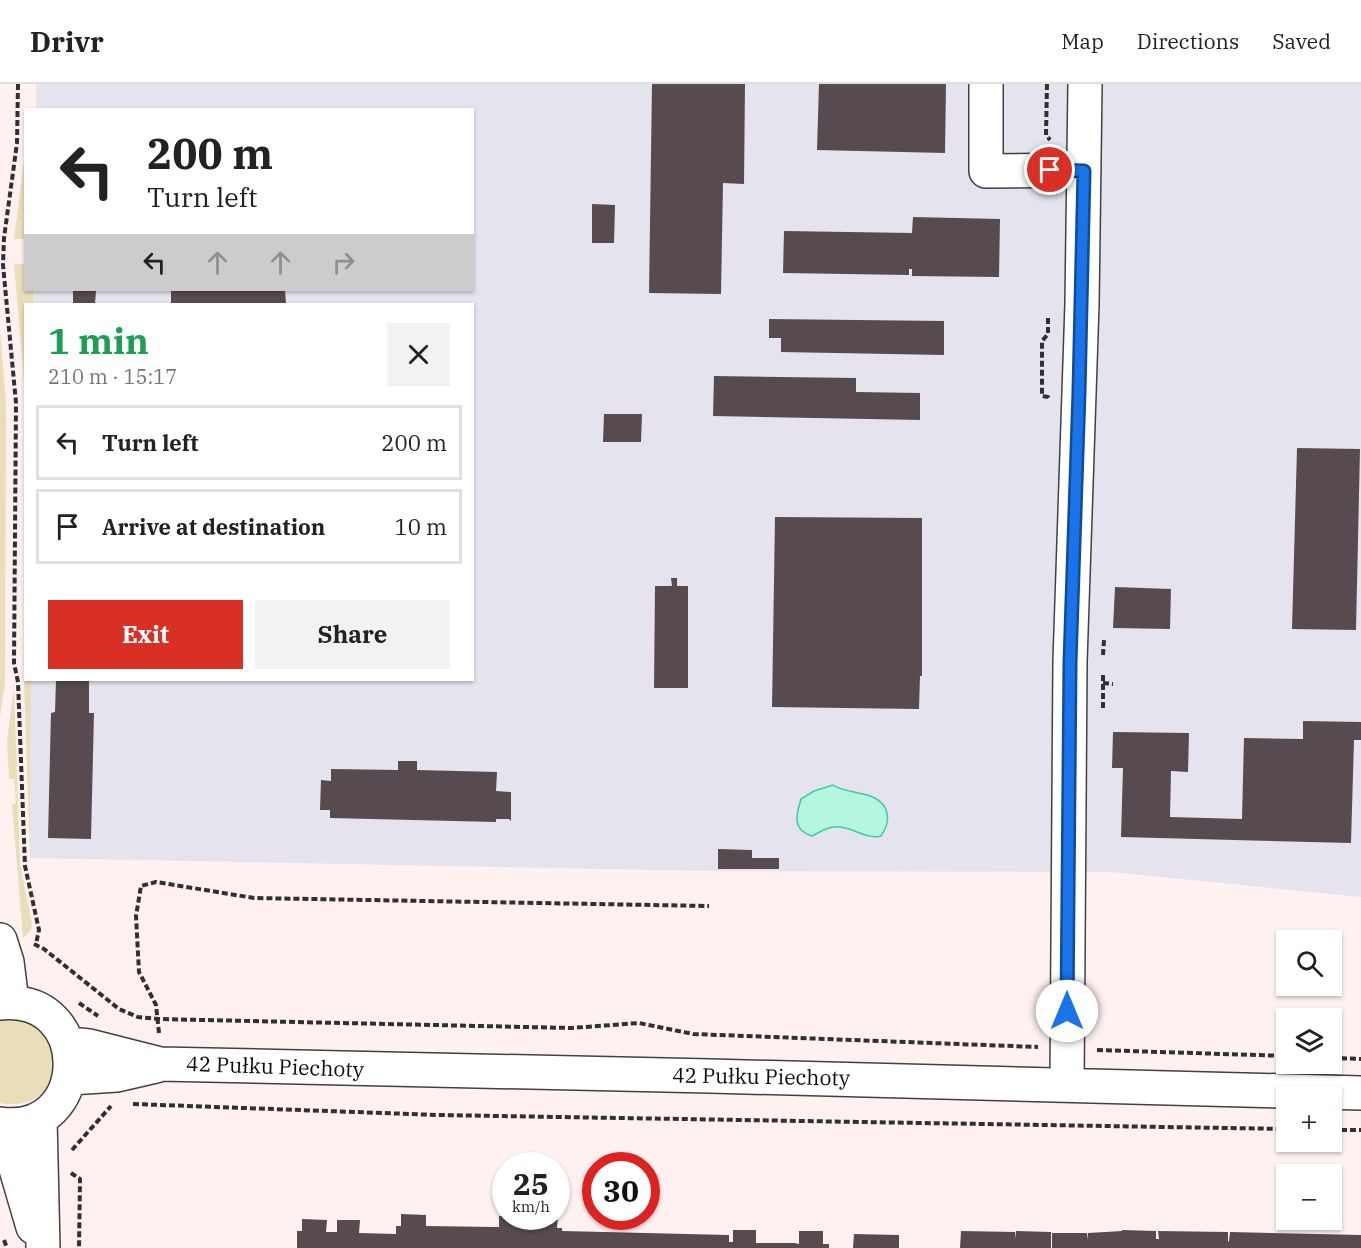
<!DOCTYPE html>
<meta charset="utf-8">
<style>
body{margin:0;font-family:"IBM Plex Serif",serif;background:#f2f2f2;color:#222;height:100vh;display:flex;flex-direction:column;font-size:22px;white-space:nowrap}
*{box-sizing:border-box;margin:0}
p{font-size:20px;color:#767676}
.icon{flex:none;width:33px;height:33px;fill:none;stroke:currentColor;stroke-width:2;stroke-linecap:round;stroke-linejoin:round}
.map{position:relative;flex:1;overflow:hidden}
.panel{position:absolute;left:24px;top:219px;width:450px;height:378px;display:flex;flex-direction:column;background:#fff;border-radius:0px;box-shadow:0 2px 4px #0004}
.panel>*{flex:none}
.banner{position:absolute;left:24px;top:24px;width:450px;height:183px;border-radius:0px;box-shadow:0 2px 4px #0004;background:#fff;color:#222;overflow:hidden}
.fabs{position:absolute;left:1276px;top:846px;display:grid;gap:12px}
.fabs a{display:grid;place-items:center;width:66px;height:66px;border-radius:0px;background:#fff;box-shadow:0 2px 4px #0004;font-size:30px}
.speed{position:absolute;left:492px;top:1068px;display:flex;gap:12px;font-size:30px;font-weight:700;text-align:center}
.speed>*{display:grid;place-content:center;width:78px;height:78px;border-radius:50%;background:#fff;box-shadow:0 2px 4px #0004;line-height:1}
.speed small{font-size:15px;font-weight:400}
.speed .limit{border:9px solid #d22;background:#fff;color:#111}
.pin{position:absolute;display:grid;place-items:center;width:51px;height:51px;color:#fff;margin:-26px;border:3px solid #fff;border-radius:50%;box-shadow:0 2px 6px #0007}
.me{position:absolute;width:66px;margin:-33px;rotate:0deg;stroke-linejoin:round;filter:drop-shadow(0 0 4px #0008)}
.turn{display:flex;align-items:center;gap:21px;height:126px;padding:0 24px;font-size:27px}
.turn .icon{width:78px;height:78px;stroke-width:2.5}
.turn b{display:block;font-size:42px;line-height:51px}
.lanes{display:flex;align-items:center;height:57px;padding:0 24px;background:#0003;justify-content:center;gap:30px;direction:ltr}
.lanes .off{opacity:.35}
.round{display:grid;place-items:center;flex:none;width:63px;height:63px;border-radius:0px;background:#f2f2f2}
.head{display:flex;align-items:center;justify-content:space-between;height:102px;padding:0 24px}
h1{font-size:36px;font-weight:700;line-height:45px;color:#1e9e55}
.button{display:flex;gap:12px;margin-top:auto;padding:12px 24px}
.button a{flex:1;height:69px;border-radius:0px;background:#d93025;color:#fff;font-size:24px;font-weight:700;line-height:69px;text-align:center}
.button a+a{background:#f2f2f2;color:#222}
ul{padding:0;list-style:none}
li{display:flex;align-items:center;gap:18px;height:75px;margin:0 12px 9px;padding:0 12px;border:3px solid #e0e0e0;border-radius:0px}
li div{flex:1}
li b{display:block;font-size:22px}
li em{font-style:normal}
header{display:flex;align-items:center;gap:36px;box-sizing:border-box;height:84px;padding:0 30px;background:#fff;border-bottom:2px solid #e0e0e0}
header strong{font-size:28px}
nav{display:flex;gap:33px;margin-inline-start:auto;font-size:21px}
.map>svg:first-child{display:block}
.industrial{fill:#e5e3ed}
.green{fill:#e9deba}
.water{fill:#b5f6e0;stroke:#3dcc9f;stroke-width:1.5}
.building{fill:#574b4f}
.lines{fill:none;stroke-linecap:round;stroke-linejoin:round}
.minor-casing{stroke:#414141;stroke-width:36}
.path{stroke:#303030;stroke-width:4;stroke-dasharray:6 3;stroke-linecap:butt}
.minor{stroke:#fff;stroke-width:33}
.route-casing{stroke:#114b97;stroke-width:15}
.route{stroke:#1a73e8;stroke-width:10}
.labels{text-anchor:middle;stroke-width:6;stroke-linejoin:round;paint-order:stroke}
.street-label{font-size:21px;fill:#0e0e0e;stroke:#fff}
</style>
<header>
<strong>Drivr</strong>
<nav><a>Map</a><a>Directions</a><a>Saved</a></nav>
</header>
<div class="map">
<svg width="1361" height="1164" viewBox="0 0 1361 1164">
<rect width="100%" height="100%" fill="#fff1f0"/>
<!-- industrial -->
<path class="industrial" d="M36,0H1361V813L1111,788L709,787L30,774L31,596H472V220H34L35,206H472V26L36,25Z"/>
<!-- green -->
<path class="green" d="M25,68V155H14Z
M14,180H25L26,206H34V220H26L25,307Z
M0,245L6,318L5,598L0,633Z
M25,315L26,596H31L30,774L24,600Z
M14,603L20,780L32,839L31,846L23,854L12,721L16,719L14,695H9L7,656Z
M12,934C18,935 25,936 30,938C78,961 56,1030 0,1019V937Z"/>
<!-- water -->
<path class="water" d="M833,701C849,712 881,705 887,729C889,738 886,744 881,752C864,756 851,741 834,743C827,743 818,749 812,752C792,746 796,731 801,715L814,707Z"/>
<!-- building -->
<path class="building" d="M652,0H745L744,100L723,99L721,210L649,209Z
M819,0H946L945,69L817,66Z
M592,120L615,121L614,159H592Z
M913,133L1000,135L999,193L912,192V185H909V191L783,189L784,147L912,149Z
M171,206H285L286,220H171Z
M73,207H96L95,220H73Z
M769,235L944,237V271L781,268V254H769Z
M714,292L856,294V308L920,309V336L713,332Z
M604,330H642L641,358H603Z
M1297,364L1360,365L1356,546L1292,545Z
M775,433L922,434V592H920L919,625L772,623Z
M671,494H677V502H688V604H654L655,502H672Z
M1115,503L1171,505L1170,545L1113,544Z
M56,596H89V629H94L91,755L48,754L51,629L55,628Z
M1303,637L1361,638V656H1354L1351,759L1121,753L1123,684H1112L1113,648L1189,649L1188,688L1171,687L1170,733L1242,735L1244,654L1303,655Z
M398,677H417V686L497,688L496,707L511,708V737L509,735H496V738L330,734V726H320L321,696L331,697V685L398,686Z
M718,765L752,766V774H779V785H718Z
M401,1130L426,1131V1142L495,1143H499V1132H524V1143L529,1144H532V1132H558L557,1144H562V1147L729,1151V1158H733V1146H756V1159H795L799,1160V1147H823V1160H829V1164H297V1147H302V1135L327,1136L326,1148H337V1136H360L359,1149L396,1150V1142H401Z
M1122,1146L1156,1147V1155H1159L1158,1147L1228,1148V1158L1229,1157L1230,1148L1361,1151V1164H1052V1149H1087V1156L1088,1149L1122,1147Z
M961,1147L1015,1148V1155L1016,1147L1051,1148V1164H960Z
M854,1150L899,1151V1164H853Z"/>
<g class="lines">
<!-- minor casing -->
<g class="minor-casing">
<path id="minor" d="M986,0V87L1084,86
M0,856L7,878L12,918
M0,919C96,910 91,1053 0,1040
M69,960L89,962L160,980L710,992L1361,1009
M70,994L117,991L156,982
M1067,1001L1070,578L1082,220L1085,0
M40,1034L43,1164
M3,1041L33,1143"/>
</g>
<!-- path -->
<path class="path" d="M18,0L17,59L4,154L3,181L16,319L14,579L18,598L25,782L39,846L36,860
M1047,0L1046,51L1050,56
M1048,234V250L1042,257V312L1048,313V315
M1103,571L1104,556
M1103,599L1113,600
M1103,624V589
M34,860L44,865L119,925L138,933L158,935L571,944L639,939L693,950L1038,963
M79,919L98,932
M159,949L156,921L139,888L136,832L141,802L156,798L254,814L709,822
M1097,966L1287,972
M1332,974L1361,975
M133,1020L438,1031L1287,1045
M1332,1046H1361
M72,1066L111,1022
M71,1089L80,1095L79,1164
M4,1156L7,1164"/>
<!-- minor -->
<use href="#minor" class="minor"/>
</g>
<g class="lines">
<!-- route casing -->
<g class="route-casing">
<path id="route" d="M1050,86L1084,87L1079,308L1070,578L1067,927"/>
</g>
<!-- route -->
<use href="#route" class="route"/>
</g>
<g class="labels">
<!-- street labels -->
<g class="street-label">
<text transform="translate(275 983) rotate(2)" y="7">42 Pułku Piechoty</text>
<text transform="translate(761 993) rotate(1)" y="7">42 Pułku Piechoty</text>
</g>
</g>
</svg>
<div class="fabs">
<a><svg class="icon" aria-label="search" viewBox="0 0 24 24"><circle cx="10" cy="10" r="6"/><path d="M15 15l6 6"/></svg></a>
<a><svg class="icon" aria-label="layers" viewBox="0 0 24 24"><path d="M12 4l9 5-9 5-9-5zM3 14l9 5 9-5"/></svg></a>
<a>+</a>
<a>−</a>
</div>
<div class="speed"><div>25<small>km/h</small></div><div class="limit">30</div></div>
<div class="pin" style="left:1050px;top:86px;background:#d93025"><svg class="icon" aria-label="arrive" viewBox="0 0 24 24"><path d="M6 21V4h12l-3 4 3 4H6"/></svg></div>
<svg class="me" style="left:1067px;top:927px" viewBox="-20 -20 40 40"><circle r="19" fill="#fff"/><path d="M0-13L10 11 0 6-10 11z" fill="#1a73e8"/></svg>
<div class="banner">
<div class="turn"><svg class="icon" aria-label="left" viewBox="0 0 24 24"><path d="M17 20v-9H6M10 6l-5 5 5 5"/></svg><div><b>200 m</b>Turn left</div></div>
<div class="lanes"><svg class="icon" aria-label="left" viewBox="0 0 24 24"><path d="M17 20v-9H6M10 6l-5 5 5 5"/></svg><svg class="icon off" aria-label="ahead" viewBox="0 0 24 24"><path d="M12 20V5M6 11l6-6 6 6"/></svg><svg class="icon off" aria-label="ahead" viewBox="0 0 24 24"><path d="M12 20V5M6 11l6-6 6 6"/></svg><svg class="icon off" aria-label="right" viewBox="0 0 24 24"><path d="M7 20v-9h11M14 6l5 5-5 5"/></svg></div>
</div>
<section class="panel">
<div class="head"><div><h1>1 min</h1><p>210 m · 15:17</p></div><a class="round"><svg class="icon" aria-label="close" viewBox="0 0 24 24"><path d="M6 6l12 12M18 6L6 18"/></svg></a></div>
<ul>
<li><svg class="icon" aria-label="left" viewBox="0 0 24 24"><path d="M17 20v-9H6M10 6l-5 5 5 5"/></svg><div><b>Turn left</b></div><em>200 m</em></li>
<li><svg class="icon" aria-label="arrive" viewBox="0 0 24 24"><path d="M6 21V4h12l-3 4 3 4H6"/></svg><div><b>Arrive at destination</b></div><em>10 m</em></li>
</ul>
<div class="button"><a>Exit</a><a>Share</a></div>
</section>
</div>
